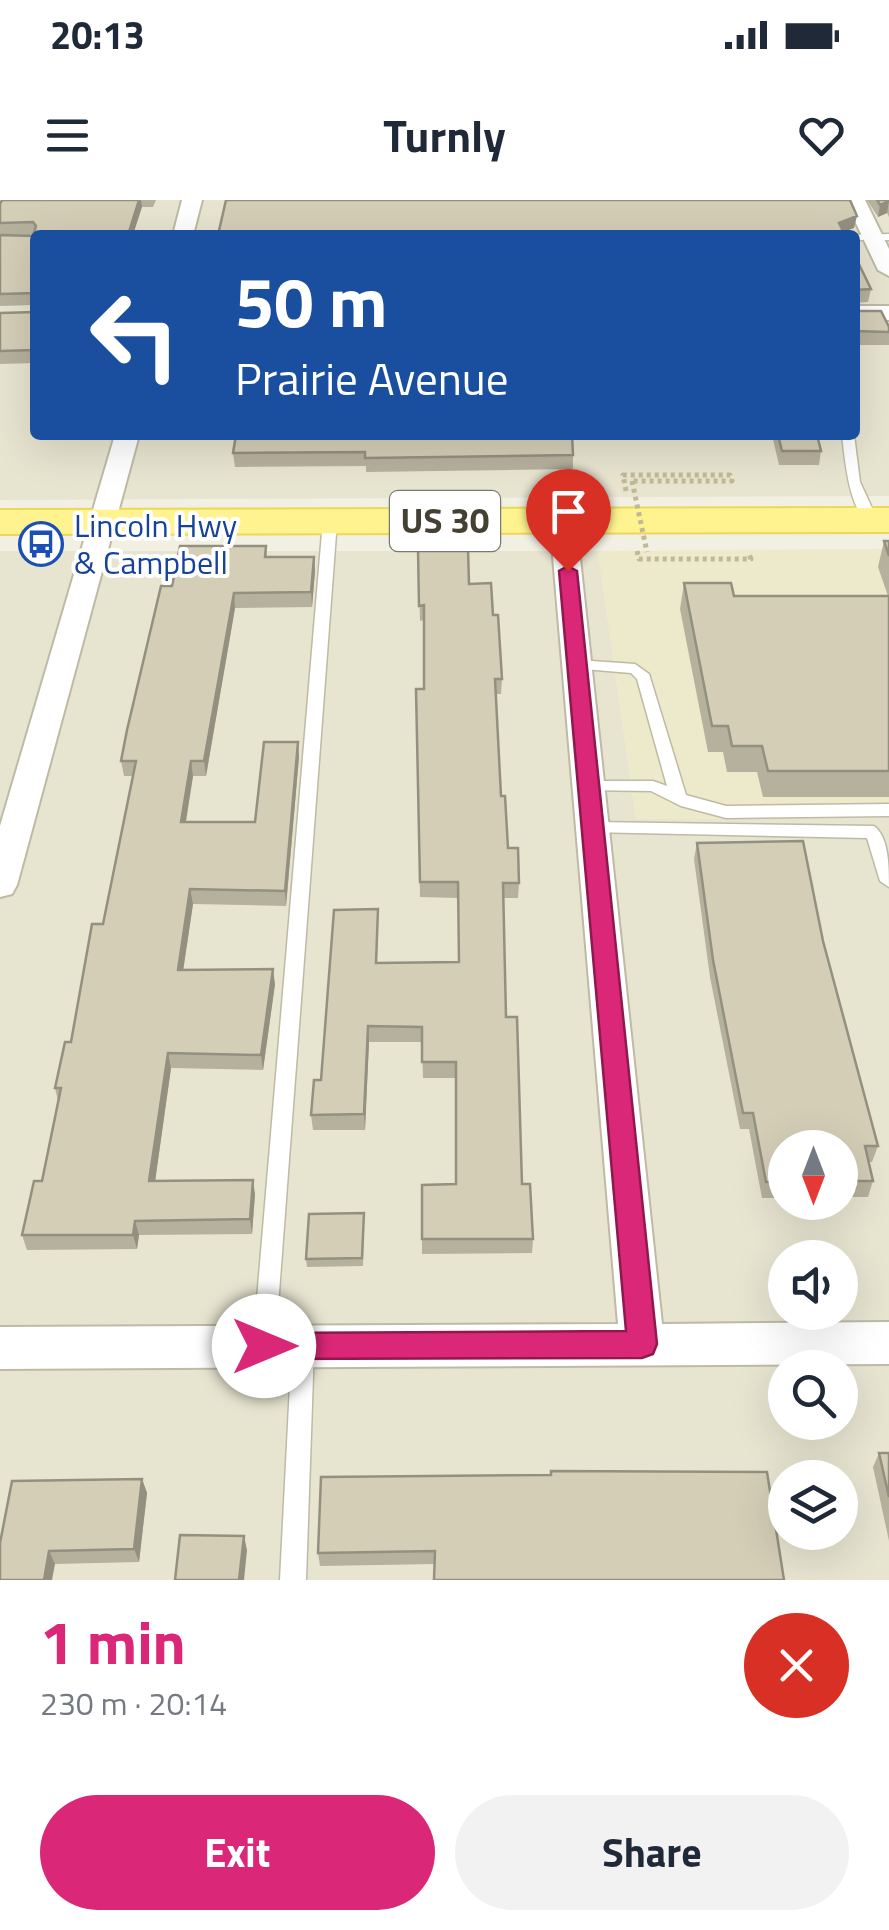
<!DOCTYPE html>
<meta charset="utf-8">
<style>
body{margin:0;font-family:"Titillium Web",sans-serif;background:#f2f2f3;color:#1f2937;height:100vh;display:flex;flex-direction:column;font-size:38px;white-space:nowrap}
*{box-sizing:border-box;margin:0}
p{font-size:32px;color:#747a83}
.icon{flex:none;width:55px;height:55px;fill:none;stroke:currentColor;stroke-width:2;stroke-linecap:round;stroke-linejoin:round}
.map{position:relative;height:1380px;overflow:hidden}
.side{display:flex;flex-direction:column;background:#fff;flex:1}
.side>*{flex:none}
.guide{position:absolute;left:30px;top:30px;width:830px;height:210px;border-radius:10px;box-shadow:0 10px 40px #0002;background:#1a4fa0;color:#fff;overflow:hidden}
.needle{width:65px;rotate:180deg}
.buttons{position:absolute;left:768px;top:930px;display:grid;gap:20px}
.buttons a{display:grid;place-items:center;width:90px;height:90px;border-radius:50%;background:#fff;box-shadow:0 10px 40px #0002;font-size:50px}
.pin{position:absolute;display:grid;place-items:center;width:85px;height:85px;color:#fff;margin:-102px -42px;border-radius:50% 50% 50% 0;rotate:-45deg;box-shadow:0 0 10px #0007}
.pin .icon{rotate:45deg}
.me{position:absolute;width:110px;margin:-55px;rotate:90deg;stroke-linejoin:round;filter:drop-shadow(0 0 8px #0008)}
.turn{display:flex;align-items:center;gap:35px;height:210px;padding:0 40px;font-size:45px}
.turn .icon{width:130px;height:130px;stroke-width:2.5}
.turn b{display:block;font-size:70px;line-height:85px}
.round{display:grid;place-items:center;flex:none;width:105px;height:105px;border-radius:52px;background:#f2f2f3}
.overview{display:flex;align-items:center;justify-content:space-between;height:170px;padding:0 40px}
h1{font-size:60px;font-weight:700;line-height:75px;color:#db2777}
.button{display:flex;gap:20px;margin-top:auto;padding:20px 40px}
.button a{flex:1;height:115px;border-radius:60px;background:#db2777;color:#fff;font-size:40px;font-weight:700;line-height:115px;text-align:center}
.button a+a{background:#f2f2f3;color:#1f2937}
.status{display:flex;justify-content:space-between;align-items:center;height:70px;padding:0 50px;background:#fff;direction:ltr}
.status svg{height:28px;fill:currentColor}
header{display:flex;justify-content:space-between;align-items:center;height:130px;padding:0 40px;background:#fff;font-size:45px;font-weight:700}
.map>svg:first-child{display:block}
.residential{fill:#e7e4d0;fill-rule:evenodd}
.education{fill:#ede9cb}
.lines{fill:none;stroke-linecap:round;stroke-linejoin:round}
.lane-casing{stroke:#bebaa5;stroke-width:3}
.street-casing{stroke:#bebaa5;stroke-width:4}
.primary-casing{stroke:#ead859;stroke-width:4}
.path{stroke:#c1b995;stroke-width:5;stroke-dasharray:4 4;stroke-linecap:butt}
.lane{fill:#fff;fill-rule:evenodd}
.street{fill:#fff;fill-rule:evenodd}
.primary{fill:#fff38f;fill-rule:evenodd}
.path-bridge{stroke:#c1b995;stroke-width:5;stroke-dasharray:4 4;stroke-linecap:butt}
.wall{fill:#b6b19d}
.shaded-wall{fill:#949080}
.building{fill:#d4ceb7;stroke:#949080;stroke-width:2.5}
.route{fill:#db2777;stroke:#8e194d;stroke-width:2.5}
.labels{text-anchor:middle;stroke-width:8;stroke-linejoin:round;paint-order:stroke}
.far-transit-label{font-size:32px;fill:#164399;stroke:#fff;text-anchor:start}
.shield{fill:#fff;stroke:#7c7970;stroke-width:2.5}
.shield-label{font-size:35px;font-weight:bold;fill:#444033}
</style>
<div class="status"><b>20:13</b><svg viewBox="0 0 49 12"><path d="M0 12V9h3v3zM5 12V6h3v6zM10 12V3h3v9zM15 12V0h3v12zM26 1h20v11H26zM47 4h2v5h-2z"/></svg></div>
<header><svg class="icon" aria-label="menu" viewBox="0 0 24 24"><path d="M4 6h16M4 12h16M4 18h16"/></svg>Turnly<svg class="icon" aria-label="heart" viewBox="0 0 24 24"><path d="M12 20l-8-8c-3-5 5-10 8-4 3-6 11-1 8 4z"/></svg></header>
<div class="map">
<svg width="889" height="1380" viewBox="0 0 889 1380">
<rect width="100%" height="100%" fill="#f2f0e2"/>
<!-- residential -->
<path class="residential" d="M0,0H889V296L0,300ZM35,35H855V235H35Z
M0,351H598L636,619L889,618V1380H0ZM785,948H840V1002H785ZM785,1058H840V1112H785ZM785,1168H840V1222H785ZM785,1278H840V1332H785Z"/>
<!-- education -->
<path class="education" d="M889,349V618L636,619L598,351Z"/>
<g class="lines">
<!-- lane casing -->
<g class="lane-casing">
<path id="lane" d="M889,34V40H855V35H851Z
M842,235H854L860,282L878,321L876,324L871,325C849,312 845,260 842,235Z
M330,317L337,321L275,1146L272,1153L264,1156L256,1153L253,1146L323,321Z
M577,460L635,464L649,474L686,595L726,606L889,604V616L726,618L681,606L651,591L583,590L581,586L589,581H653L667,586L637,479L631,473L572,468L570,465Z
M593,622L874,626C889,637 889,667 889,687L880,681L867,638L587,632L585,628Z
M303,1136L311,1139L314,1146L306,1380H280L292,1146L295,1139Z"/>
</g>
<!-- street casing -->
<g class="street-casing">
<path id="street" d="M182,0H202L193,35H173Z
M845,0H865L889,49V76L878,70Z
M855,106H889V120H855Z
M115,235H139L17,685L12,694L0,697V626Z
M563,313L576,321L662,1124L889,1122V1164L0,1169V1127L618,1124L550,321Z"/>
</g>
<!-- primary casing -->
<g class="primary-casing">
<path id="primary" d="M889,308V332L0,334V310Z"/>
</g>
<!-- path -->
<path class="path" d="M626,291L623,275H730L732,281H632
M637,351L639,359H751L748,352"/>
<!-- lane -->
<use href="#lane" class="lane"/>
<!-- street -->
<use href="#street" class="street"/>
<!-- primary -->
<use href="#primary" class="primary"/>
<!-- path-bridge -->
<path class="path-bridge" d="M632,281L647,352"/>
</g>
<!-- wall -->
<path class="wall" d="M2,0H156L153,7H142L35,105L0,106V35L33,34L0,35V4Z
M867,0H889V17L887,13L878,17Z
M855,56L871,89L868,102L855,103Z
M855,108L889,127V145H855Z
M35,112V163L0,164V113Z
M236,235L573,255V269L366,272V266L235,267L233,253Z
M772,235H817L821,251L819,265H779Z
M884,341H889V597H763L757,572H727L723,552H708L680,409L684,383L734,396H888L878,367Z
M266,346L267,357H314L315,371L312,407L235,408L206,576H193L186,622H255L298,542L299,557L286,706L193,704L183,770L275,784L263,870L171,868L155,981L255,994L252,1034L139,1035L137,1049L27,1050L22,1035L42,981L58,901L55,888L71,842L103,724L133,576H124L121,561L172,386Z
M418,349L469,384L493,415L502,479L501,494H496L501,596L508,648L519,683L518,698H503L506,817L522,984L533,1039L532,1053L422,1054V985L456,984L455,878H423L422,842H369L365,930H313L311,915L321,880L378,709L377,763L458,762V698L420,697L416,489H424V420L420,421Z
M697,643L823,741L878,946L872,962H869L873,981L868,997H840V948H785V998H762L749,929H740L710,777L694,659Z
M364,1021L363,1066L307,1067L306,1059Z
M879,1253H889V1341L873,1267Z
M767,1272L435,1364L320,1366L318,1353Z
M142,1279L147,1293L139,1362L55,1364L0,1380Z"/>
<!-- shaded-wall -->
<path class="shaded-wall" d="M139,0H141L142,7L133,35H128Z
M889,1L887,13L878,17L880,5Z
M857,16L854,28L836,35L839,23Z
M314,357L315,371L312,407L311,392Z
M234,393L235,408L206,576L204,561Z
M298,542L299,557L286,706L285,691Z
M191,561L193,576L183,638L181,622Z
M190,689L193,704L181,785L178,770Z
M273,769L275,784L263,870L261,855Z
M368,826L369,842L365,930L364,914Z
M168,853L171,868L153,996L149,981Z
M253,980L255,994L252,1034L250,1019Z
M135,1021L139,1035L137,1049L133,1035Z
M142,1279L147,1293L139,1362L134,1349Z
M244,1336L247,1350L244,1380H239Z
M49,1351L55,1364L52,1380H44Z"/>
<!-- building -->
<path class="building" d="M2,0H139L128,35H35V93L0,94V35L33,36L36,26L33,22L0,23V4Z
M226,0H850L857,16L839,23L845,35H218Z
M877,0H889V1L880,5Z
M855,56L871,89L855,90Z
M855,108L858,111H881L889,127V132L855,131Z
M35,112V150L0,151V113Z
M236,235H572L573,255L365,258V252L233,253Z
M778,235H817L821,251H782Z
M884,341H889V356Z
M180,346H266L265,357H314L311,392L234,393L204,561H191L181,622H255L264,542H298L285,691L190,689L178,770L273,769L261,855L168,853L149,981L253,980L250,1019L135,1021L133,1035H22L34,981H42L61,888H55L65,842H71L92,724H103L136,561H121L127,530L161,386H172Z
M418,349H468L469,384L491,383L493,415H498L502,479H495L501,596H505L508,648H518L519,683H503L506,817H517L522,984H530L533,1039H422V985L456,984V862H422V827L368,826L364,914L311,915L314,880H321L334,710L378,709L376,763L459,762L458,682H420L416,489H424V405L419,406Z
M684,383H731L734,396H889V571H768L762,546H732L728,526H712Z
M803,641L823,741L878,946H865L873,981H840V948H785V982H766L753,913H743L713,760L697,643Z
M364,1013L362,1058L306,1059L309,1014Z
M879,1253H889V1297Z
M551,1271L767,1272L784,1380H434L435,1351L318,1353L321,1277L551,1275Z
M142,1279L134,1349L49,1351L44,1380H0V1343L12,1281Z
M180,1335L244,1336L239,1380H175Z"/>
<!-- route -->
<path class="route" d="M568,366L577,371L657,1144L653,1154L642,1158L264,1159L254,1156L250,1146L254,1136L264,1133L626,1131L559,371Z"/>
<!-- icons -->
<defs>
<g id="bus-ring" transform="scale(2.25)"><circle r="9.5" fill="#fff" stroke="#1a4fb4" stroke-width="1.5"/><path d="M-5-6H5V4H4V6H2V4H-2V6H-4V4H-5ZM-3.5-4V0h7V-4ZM-3.5 1.2v1.5H-2V1.2ZM2 1.2v1.5H3.5V1.2Z" fill="#1a4fb4"/></g>
</defs>
<g fill-rule="evenodd">
<use href="#bus-ring" x="41" y="344"/>
</g>
<g class="labels">
<!-- far-transit labels -->
<g class="far-transit-label">
<text x="74" y="337">Lincoln Hwy<tspan x="74" dy="37">&amp; Campbell</tspan></text>
</g>
<!-- shield labels -->
<rect class="shield" x="390" y="291" width="110" height="60" rx="8"/>
<g class="shield-label">
<text x="445" y="333">US 30</text>
</g>
</g>
</svg>
<div class="buttons">
<a><svg class="needle" viewBox="-14 -14 28 28"><path d="M0-13l5 13h-10z" fill="#e53935"/><path d="M0 13l5-13h-10z" fill="#747a83"/></svg></a>
<a><svg class="icon" aria-label="sound" viewBox="0 0 24 24"><path d="M4 9h4l5-4v14l-5-4H4zM17 9q2 3 0 6"/></svg></a>
<a><svg class="icon" aria-label="search" viewBox="0 0 24 24"><circle cx="10" cy="10" r="6"/><path d="M15 15l6 6"/></svg></a>
<a><svg class="icon" aria-label="layers" viewBox="0 0 24 24"><path d="M12 4l9 5-9 5-9-5zM3 14l9 5 9-5"/></svg></a>
</div>
<div class="pin" style="left:568px;top:371px;background:#d93025"><svg class="icon" aria-label="arrive" viewBox="0 0 24 24"><path d="M6 21V4h12l-3 4 3 4H6"/></svg></div>
<svg class="me" style="left:264px;top:1146px" viewBox="-20 -20 40 40"><circle r="19" fill="#fff"/><path d="M0-13L10 11 0 6-10 11z" fill="#db2777"/></svg>
<div class="guide">
<div class="turn"><svg class="icon" aria-label="left" viewBox="0 0 24 24"><path d="M17 20v-9H6M10 6l-5 5 5 5"/></svg><div><b>50 m</b>Prairie Avenue</div></div>
</div>
</div>
<section class="side">
<div class="overview"><div><h1>1 min</h1><p>230 m · 20:14</p></div><a class="round" style="background:#d93025;color:#fff"><svg class="icon" aria-label="close" viewBox="0 0 24 24"><path d="M6 6l12 12M18 6L6 18"/></svg></a></div>
<div class="button"><a>Exit</a><a>Share</a></div>
</section>
